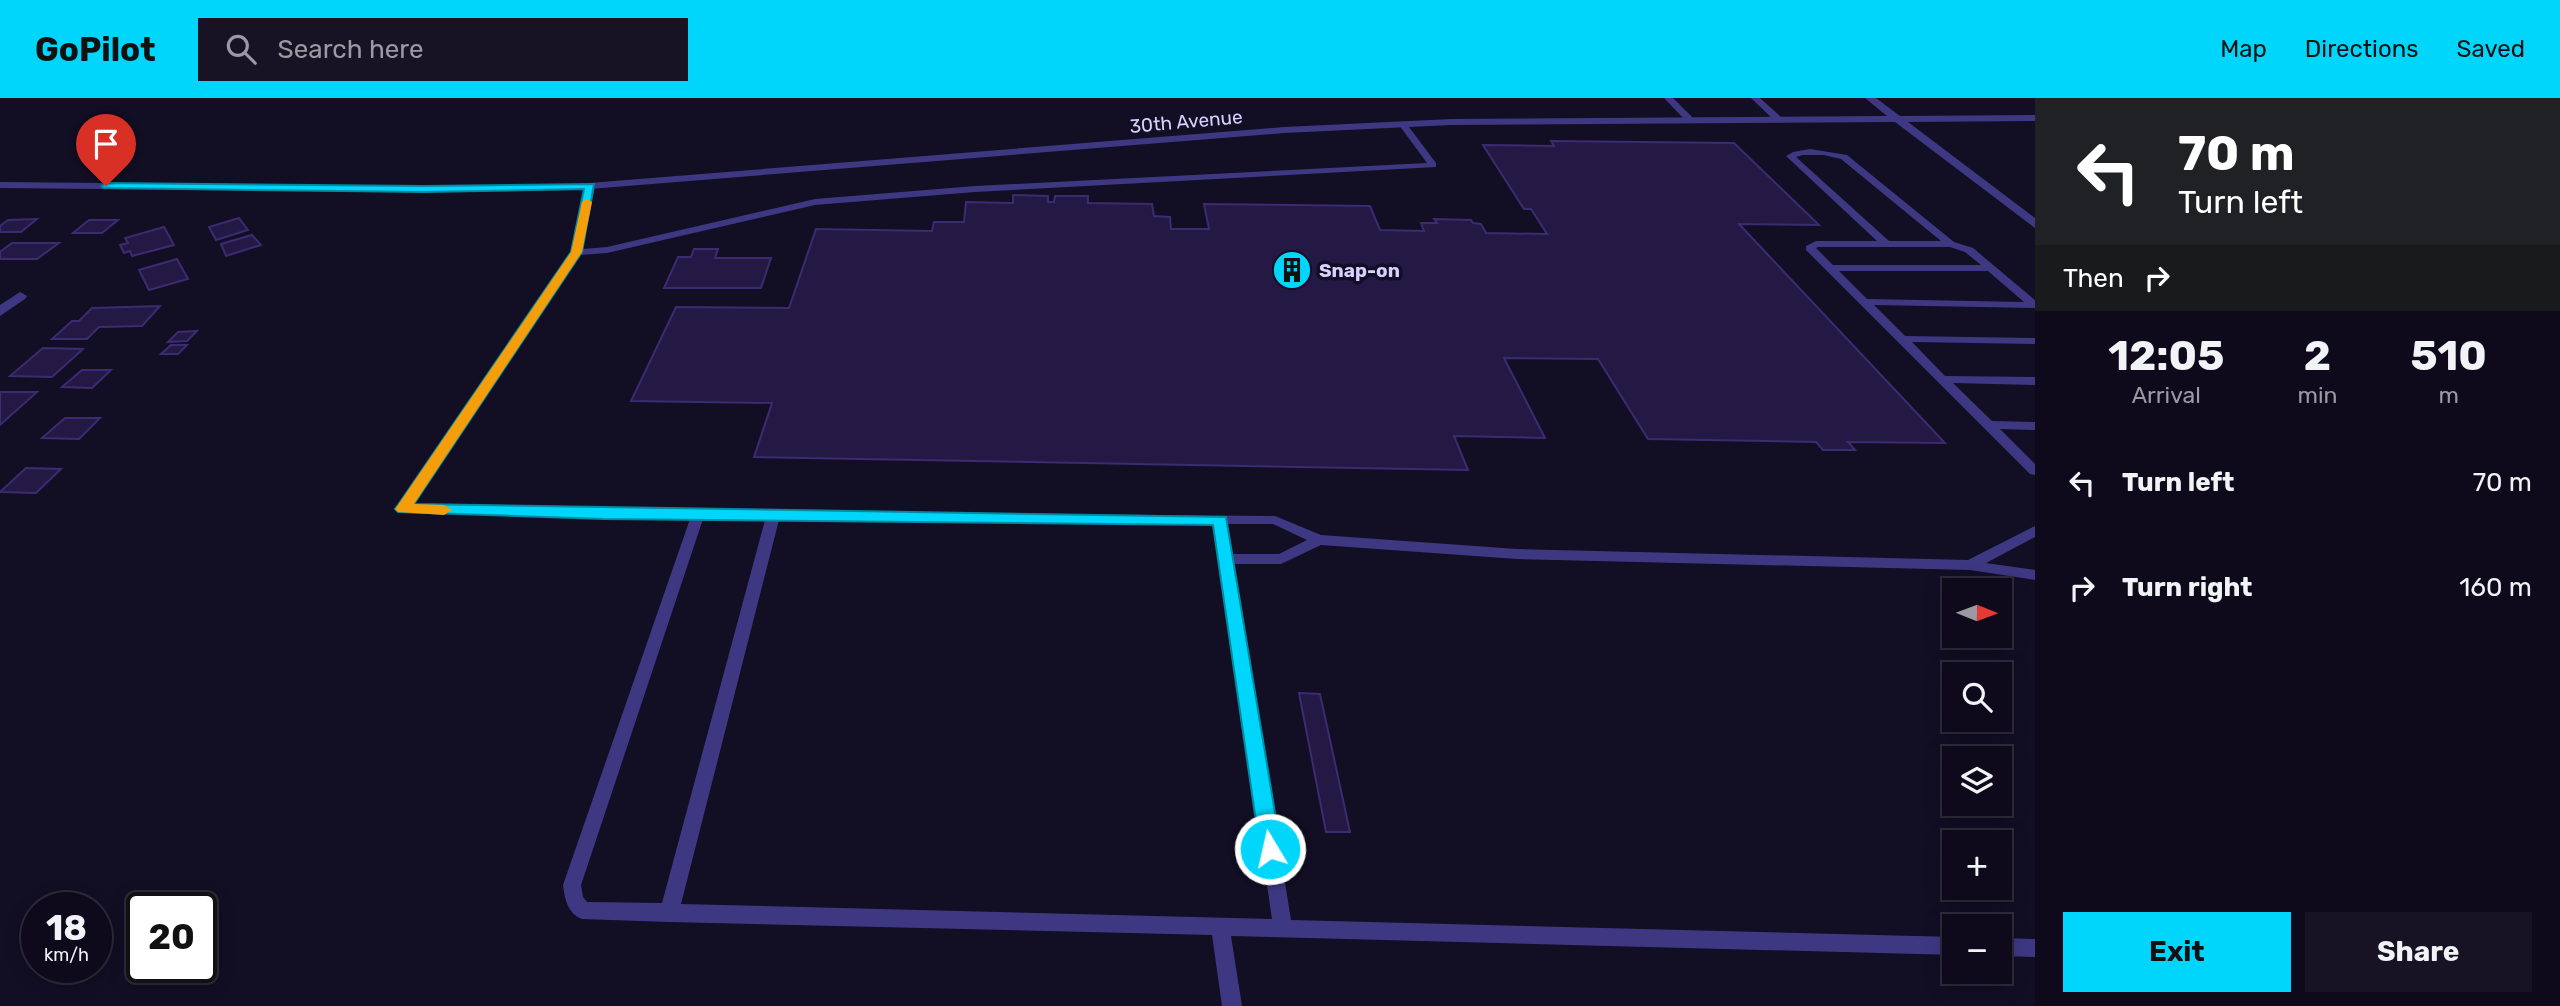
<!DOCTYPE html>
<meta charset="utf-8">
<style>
body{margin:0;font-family:Rubik,sans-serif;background:#171324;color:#f1f3f6;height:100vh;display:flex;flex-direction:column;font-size:26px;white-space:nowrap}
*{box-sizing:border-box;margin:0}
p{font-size:23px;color:#9b9aa3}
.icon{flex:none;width:38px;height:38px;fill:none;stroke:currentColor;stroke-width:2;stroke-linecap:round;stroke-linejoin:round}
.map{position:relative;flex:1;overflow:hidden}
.side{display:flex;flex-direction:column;background:#0e0a1b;width:525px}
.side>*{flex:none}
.top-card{background:#202124;color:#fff;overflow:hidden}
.needle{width:46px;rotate:91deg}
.fabs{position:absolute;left:1942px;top:480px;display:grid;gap:14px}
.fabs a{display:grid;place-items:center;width:70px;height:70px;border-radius:0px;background:#0e0a1b;box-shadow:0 4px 18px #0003,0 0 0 2px #2e2b3a;font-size:35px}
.speed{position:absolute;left:21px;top:794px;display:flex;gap:14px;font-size:35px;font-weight:700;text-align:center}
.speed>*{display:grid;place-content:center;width:91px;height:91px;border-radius:50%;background:#0e0a1b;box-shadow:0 4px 18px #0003,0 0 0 2px #2e2b3a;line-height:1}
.speed small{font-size:18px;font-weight:400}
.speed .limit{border:4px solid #111;border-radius:10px;background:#fff;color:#111}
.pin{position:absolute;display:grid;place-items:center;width:60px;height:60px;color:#fff;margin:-72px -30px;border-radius:50% 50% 50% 0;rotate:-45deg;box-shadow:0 0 7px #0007}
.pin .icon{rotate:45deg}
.me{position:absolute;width:77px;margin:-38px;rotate:351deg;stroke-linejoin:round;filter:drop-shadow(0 0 5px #0008)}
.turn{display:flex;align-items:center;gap:24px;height:147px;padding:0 28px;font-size:32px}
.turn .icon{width:91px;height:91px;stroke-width:2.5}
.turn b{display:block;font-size:49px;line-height:60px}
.then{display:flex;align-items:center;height:66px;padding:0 28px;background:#0003;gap:14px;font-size:26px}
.eta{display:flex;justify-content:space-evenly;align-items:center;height:119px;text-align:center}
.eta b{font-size:42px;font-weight:700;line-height:49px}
.button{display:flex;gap:14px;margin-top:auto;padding:14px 28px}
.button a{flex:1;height:80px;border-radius:0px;background:#00d6fb;color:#111;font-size:28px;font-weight:700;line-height:80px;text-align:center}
.button a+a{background:#171324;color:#f1f3f6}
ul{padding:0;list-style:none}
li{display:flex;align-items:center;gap:21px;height:105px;padding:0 28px}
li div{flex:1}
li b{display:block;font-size:26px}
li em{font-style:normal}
header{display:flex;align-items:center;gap:42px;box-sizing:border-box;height:98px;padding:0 35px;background:#00d6fb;color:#111}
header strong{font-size:33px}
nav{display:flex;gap:38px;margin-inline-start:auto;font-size:24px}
.search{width:490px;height:63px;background:#171324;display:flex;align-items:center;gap:18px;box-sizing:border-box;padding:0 24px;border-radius:0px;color:#9b9aa3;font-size:26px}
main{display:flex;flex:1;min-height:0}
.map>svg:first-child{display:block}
.building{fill:#241945;stroke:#3c2b71;stroke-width:2}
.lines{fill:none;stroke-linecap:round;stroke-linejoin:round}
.service{fill:#3e3883;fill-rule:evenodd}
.minor{fill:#3e3883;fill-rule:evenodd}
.tertiary{fill:#3e3883;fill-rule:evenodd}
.route{fill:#00d6fb;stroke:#008ba3;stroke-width:2}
.slow{fill:#f59e0b}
.labels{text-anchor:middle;stroke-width:7;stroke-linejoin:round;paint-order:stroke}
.far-street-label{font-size:19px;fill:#d8d0ff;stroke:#120e24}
.far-poi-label{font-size:19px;font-weight:bold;fill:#d8d0ff;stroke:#120e24;text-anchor:start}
</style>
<header>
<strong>GoPilot</strong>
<div class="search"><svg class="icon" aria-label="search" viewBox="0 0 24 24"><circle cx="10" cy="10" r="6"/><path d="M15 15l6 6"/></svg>Search here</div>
<nav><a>Map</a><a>Directions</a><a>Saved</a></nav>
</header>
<main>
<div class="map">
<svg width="2035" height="908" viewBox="0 0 2035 908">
<rect width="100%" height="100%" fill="#120e24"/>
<!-- building -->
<path class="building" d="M1551,43L1734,45L1819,127L1739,126L1945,345L1848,344L1855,352H1823L1816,344L1648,341L1598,261L1504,260L1545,340L1454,338L1468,372L754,359L772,305L631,303L676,209L789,210L816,131L932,133L934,124H964L966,104L1013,105V97L1048,98V104H1054L1055,98H1088V105L1152,106L1154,118L1170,119L1171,131H1209L1204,106L1370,108L1380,132L1424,133L1421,125H1437L1434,121L1471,122L1473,125L1481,126L1486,135L1547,136L1531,111H1524L1483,47L1554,48Z
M239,120L248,132L216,142L209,129Z
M37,121L21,134H0V128L8,122Z
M89,122H118L102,135H73Z
M164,129L174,147L132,158L130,153L124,155L120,147L128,145L125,140Z
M252,137L261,147L226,158L221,146Z
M12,145H59L37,161H0V154Z
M694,151H718L715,160H771L761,190H664L678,159H691Z
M177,161L188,181L149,192L139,172Z
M160,208L142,228L99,229L87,241H52L72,223H79L92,210Z
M197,233L187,243L168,244L178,234Z
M171,247H187L178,256H161Z
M43,250L83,251L52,279L10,278Z
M82,272H111L92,290L62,289Z
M0,294H37L0,327Z
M65,320H100L79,341L42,340Z
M26,370L61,371L36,395L0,394Z
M1299,595L1320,596L1350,734H1326Z"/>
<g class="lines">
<!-- service -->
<path class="service" d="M1664,0H1673L1692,19V23H1686Z
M1751,0H1760L1781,19V23H1775Z
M1400,25H1406L1436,65V69L975,94L815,107L607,155L580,157L413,407L604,412L1275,418L1321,437L1517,451L1968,462L2035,428V439L1986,465L2035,472V482L1970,472L1517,461L1321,447L1281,466H1234L1291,822L1955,839V857L1231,838L1242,908H1222L1212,837L669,824L582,821C567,815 565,801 563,787L690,421L403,415L396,411L572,154L587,86L595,88L583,151L607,149L815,101L975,88L1427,65L1399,27ZM703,421L765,422L662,805L587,804L583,799L581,787ZM779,422L1214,426L1272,821L681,806ZM1227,426H1273L1307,442L1279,456H1232Z
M1810,51L1847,57L1954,144L1973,150L2035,202V210L1874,207L1905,238L2035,240V246L1912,244L1945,278L2035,279V287L1953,285L1992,323L2035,324V332L2000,331L2035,366V377L2030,376L1806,152V148L1816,143H1877L1786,58L1793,54ZM1803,57H1824L1841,61L1941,143H1889L1796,59ZM1818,149H1950L1965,154L1981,167H1833L1816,150ZM1839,173H1988L2024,204L1867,201Z
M2000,840L2035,841V859L2000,858Z"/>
<!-- minor -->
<path class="minor" d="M20,194L27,198L25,201L0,218V207Z"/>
<!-- tertiary -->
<path class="tertiary" d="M1865,0H1876L1900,18L2035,17V23L1908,24L2035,120V130L1895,24L1451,27L1284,35L577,92L425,94L0,90V84L425,88L577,86L1284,29L1451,21L1887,18Z"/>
</g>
<!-- route -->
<path class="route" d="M106,85L425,88L594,86L582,154L414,406L1226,419L1281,751L1278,757L1270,760L1263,757L1260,751L1213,427L604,421L398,414L395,411L398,407L571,154L584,91L425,94L103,90L101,88Z"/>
<!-- slow -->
<path class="slow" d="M587,101L592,104L582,154L414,406L444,407L452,412L444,417L398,414L395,411L398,407L571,154L582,104Z"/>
<!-- icons -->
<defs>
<g id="building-disc" transform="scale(2.0125)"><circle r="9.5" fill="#00d6fb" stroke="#120e24"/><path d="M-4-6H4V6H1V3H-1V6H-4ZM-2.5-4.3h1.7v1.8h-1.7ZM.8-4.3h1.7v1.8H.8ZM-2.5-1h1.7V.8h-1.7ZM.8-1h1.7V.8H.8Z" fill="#111"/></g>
</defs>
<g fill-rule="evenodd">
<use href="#building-disc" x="1292" y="172"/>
</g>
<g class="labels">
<!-- far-street labels -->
<g class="far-street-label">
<text transform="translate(1186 23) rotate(-5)" y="7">30th Avenue</text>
</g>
<!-- far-poi labels -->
<g class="far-poi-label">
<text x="1319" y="179">Snap-on</text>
</g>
</g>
</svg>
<div class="fabs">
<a><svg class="needle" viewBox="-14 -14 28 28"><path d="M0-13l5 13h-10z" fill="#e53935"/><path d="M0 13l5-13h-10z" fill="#9b9aa3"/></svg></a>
<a><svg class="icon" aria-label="search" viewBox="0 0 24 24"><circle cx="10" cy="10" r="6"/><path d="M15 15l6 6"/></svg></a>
<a><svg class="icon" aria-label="layers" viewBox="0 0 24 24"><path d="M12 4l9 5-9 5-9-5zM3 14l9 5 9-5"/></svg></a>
<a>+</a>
<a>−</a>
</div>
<div class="speed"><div>18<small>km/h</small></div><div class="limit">20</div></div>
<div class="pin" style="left:106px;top:88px;background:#d93025"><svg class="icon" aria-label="arrive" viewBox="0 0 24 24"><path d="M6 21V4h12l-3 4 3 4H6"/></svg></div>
<svg class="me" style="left:1270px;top:751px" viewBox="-20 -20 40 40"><circle r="17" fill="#00d6fb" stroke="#fff" stroke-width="3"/><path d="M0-11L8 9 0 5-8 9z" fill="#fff"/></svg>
</div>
<section class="side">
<div class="top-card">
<div class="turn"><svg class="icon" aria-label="left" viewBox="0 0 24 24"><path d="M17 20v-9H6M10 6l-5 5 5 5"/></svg><div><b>70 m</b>Turn left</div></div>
<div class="then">Then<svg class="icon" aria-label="right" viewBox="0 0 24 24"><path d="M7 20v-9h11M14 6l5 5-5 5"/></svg></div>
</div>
<div class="eta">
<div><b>12:05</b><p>Arrival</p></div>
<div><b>2</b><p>min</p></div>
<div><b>510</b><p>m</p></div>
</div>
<ul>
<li><svg class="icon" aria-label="left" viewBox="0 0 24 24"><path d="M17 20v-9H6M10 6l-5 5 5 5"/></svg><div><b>Turn left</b></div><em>70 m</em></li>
<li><svg class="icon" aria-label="right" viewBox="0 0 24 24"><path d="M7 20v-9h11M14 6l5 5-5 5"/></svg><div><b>Turn right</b></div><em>160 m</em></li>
</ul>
<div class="button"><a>Exit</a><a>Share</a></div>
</section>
</main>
